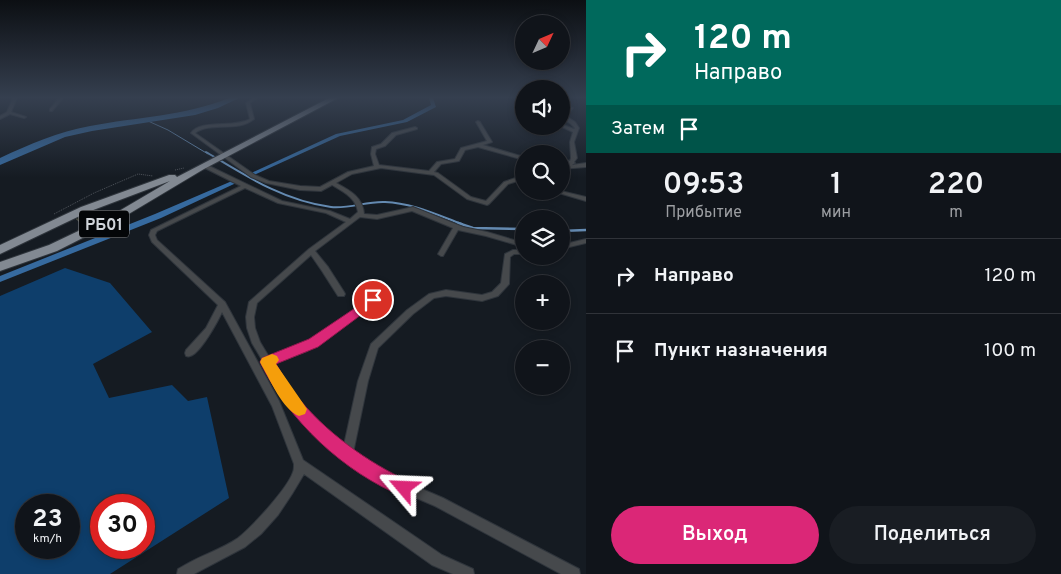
<!DOCTYPE html>
<html lang="ru">
<meta charset="utf-8">
<style>
body{margin:0;font-family:Overpass,sans-serif;background:#191d23;color:#f1f3f6;height:100vh;display:flex;flex-direction:column;font-size:19px;white-space:nowrap}
*{box-sizing:border-box;margin:0}
p{font-size:16px;color:#9c9ea2}
.icon{flex:none;width:28px;height:28px;fill:none;stroke:currentColor;stroke-width:2;stroke-linecap:round;stroke-linejoin:round}
.map{position:relative;flex:1;overflow:hidden}
.panel{display:flex;flex-direction:column;background:#10141a;width:475px}
.panel>*{flex:none}
.hud{background:#00695c;color:#fff;overflow:hidden}
.needle{width:32px;rotate:46deg}
.fabs{position:absolute;left:515px;top:15px;display:grid;gap:10px}
.fabs a{display:grid;place-items:center;width:55px;height:55px;border-radius:50%;background:#10141a;box-shadow:0 2px 8px #0003,0 0 0 1px #303339;font-size:25px}
.speed{position:absolute;left:15px;top:494px;display:flex;gap:10px;font-size:25px;font-weight:700;text-align:center}
.speed>*{display:grid;place-content:center;width:65px;height:65px;border-radius:50%;background:#10141a;box-shadow:0 2px 8px #0003,0 0 0 1px #303339;line-height:1}
.speed small{font-size:12px;font-weight:400}
.speed .limit{border:8px solid #d22;background:#fff;color:#111}
.pin{position:absolute;display:grid;place-items:center;width:42px;height:42px;color:#fff;margin:-21px;border:2px solid #fff;border-radius:50%;box-shadow:0 1px 5px #0007}
.me{position:absolute;width:55px;margin:-28px;rotate:296deg;stroke-linejoin:round;filter:drop-shadow(0 0 4px #0008)}
.turn{display:flex;align-items:center;gap:18px;height:105px;padding:0 25px;font-size:22px}
.turn .icon{width:65px;height:65px;stroke-width:2.5}
.turn b{display:block;font-size:35px;line-height:42px}
.then{display:flex;align-items:center;height:48px;padding:0 25px;background:#0003;gap:10px;font-size:19px}
.eta{display:flex;justify-content:space-evenly;align-items:center;height:85px;text-align:center}
.eta b{font-size:30px;font-weight:600;line-height:35px}
.cta{display:flex;gap:10px;margin-top:auto;padding:10px 25px}
.cta a{flex:1;height:58px;border-radius:30px;background:#db2777;color:#fff;font-size:20px;font-weight:600;line-height:58px;text-align:center}
.cta a+a{background:#191d23;color:#f1f3f6}
ul{padding:0;list-style:none}
li{display:flex;align-items:center;gap:15px;height:75px;padding:0 25px;border-top:1px solid #303339}
li div{flex:1}
li b{display:block;font-size:19px}
li em{font-style:normal}
main{display:flex;flex:1;min-height:0}
.map>svg:first-child{display:block}
.green{fill:#0e3e6b;fill-rule:evenodd}
.lines{fill:none;stroke-linecap:round;stroke-linejoin:round}
.stream-far2{stroke:#648ab1;stroke-width:1}
.stream-far1{stroke:#648ab1;stroke-width:2}
.stream{stroke:#648ab1;stroke-width:2.5}
.canal{fill:#366a9f;fill-rule:evenodd}
.river{fill:#366a9f;fill-rule:evenodd}
.building{fill:#2c2e25;stroke:#585a50}
.street-casing{stroke:#2f353c;stroke-width:2}
.highway-casing{stroke:#2f353c;stroke-width:2}
.path{stroke:#50555c;stroke-width:1;stroke-dasharray:1 1;stroke-linecap:butt}
.street{fill:#46494c;fill-rule:evenodd}
.highway{fill:#828992;fill-rule:evenodd}
.route{fill:#db2777;stroke:#8e194d}
.slow{fill:#f59e0b}
.labels{text-anchor:middle;stroke-width:4;stroke-linejoin:round;paint-order:stroke}
.shield{fill:#040608;stroke:#94979b;stroke-width:1}
.shield-label{font-size:16px;font-weight:bold;fill:#d1d5da}
</style>
<main>
<div class="map">
<svg width="586" height="574" viewBox="0 0 586 574">
<rect width="100%" height="100%" fill="#151b22"/>
<!-- green -->
<path class="green" d="M65,268L110,283L152,332L93,364L109,398L172,385L188,401L207,397L229,498L110,574H0V296ZM26,505H69V548H26ZM101,505H144V548H101Z"/>
<g class="lines">
<!-- stream-far2 -->
<path class="stream-far2" d="M148,121L168,130L208,154"/>
<!-- stream-far1 -->
<path class="stream-far1" d="M206,152C246,176 284,201 331,207C349,209 367,201 385,202C412,203 437,215 462,224"/>
<!-- stream -->
<path class="stream" d="M458,223L473,228L524,229
M561,231L586,230"/>
<!-- canal -->
<path class="canal" d="M429,98H433L436,107L407,122L340,136L254,175L249,174L336,134L403,120L431,105Z
M232,181L235,183L234,184L161,218L0,282V276L155,214Z"/>
<!-- river -->
<path class="river" d="M229,98H239L218,108L195,115L92,131L65,137L0,165V158C30,144 58,132 90,126C137,117 184,116 229,98Z"/>
</g>
<!-- building -->
<path class="building" d="M90,207L111,224L92,233L72,215Z"/>
<g class="lines">
<!-- street casing -->
<g class="street-casing">
<path id="street" d="M13,98H17L11,112L26,117L24,118L10,114L0,119V116L7,112Z
M59,98H63L52,111H50V109Z
M253,98H257L250,103L254,119C237,133 211,121 195,133L255,175L269,181L300,186L320,187L348,172L374,166L371,154L372,147L381,144L392,133L415,127L417,128V129L396,135L385,146L376,149L375,154L379,165L429,171L437,162L455,159L461,148L487,141L476,122L478,121L480,122L492,142L483,145L524,157V160L478,147L465,150L459,161L441,164L434,172L438,173L471,197L486,201L504,182L524,175V179L508,184L489,204L487,205L467,199L434,175L381,168L352,174L336,183C349,190 363,197 364,214L377,215L413,207L463,227L487,232L524,243V247L486,236L458,230L443,256H441L438,254L453,228L412,211L377,219L360,217L315,251L328,267L344,292L345,294L344,296H338L322,271L311,255L257,303L254,317L255,328L260,342L269,357L301,345L318,337L384,288H390L391,290L390,292L324,341L307,351L273,364L293,396L326,429L344,445L358,381L371,344L407,310L429,294L446,290L482,295L492,292L501,283L505,254L513,250H524V254H514L510,257L509,284L498,296L482,301L446,296L434,298L413,314L378,348L368,381L353,453L380,471L443,498L579,569L580,574H561L435,506L372,479L343,459L318,437L287,402L252,343L247,328L246,317L249,302L309,249L346,222L326,213L278,203L245,188L157,231L155,235L157,240L225,302L279,401L303,460L442,555L473,569L474,574H453L432,565L304,474L292,494L278,515L261,534L245,547L194,574H177L178,569L185,565C202,555 222,549 238,538C252,527 288,488 293,472C294,470 294,466 294,464L272,406L222,312C218,321 200,354 190,356C189,357 187,356 186,356L185,353L186,350L206,328L218,305L152,242L149,235L151,230L241,186L203,167L202,166L205,164L282,201L330,211L350,219L358,212C356,198 344,192 332,185L321,191L300,190L266,183L251,177L191,133C200,119 234,128 250,119L246,103Z
M517,98H524V100L518,99Z
M570,107L573,108L566,116L575,122L579,128L574,142L577,158L574,162L575,163L572,165L586,163V167L561,169V165H567L568,163L561,162V159L570,161L571,158L570,142L573,132L560,126H561V124L574,129L575,128L571,124L561,117Z
M552,191H561L586,197V201Z
M586,239V243L561,249V245Z"/>
</g>
<!-- highway casing -->
<g class="highway-casing">
<path id="highway" d="M329,98H338L204,169L122,218L57,251L0,271V262L49,245L114,214L170,181L88,212L0,254V245L81,207L169,175H175L177,177Z"/>
</g>
<!-- path -->
<path class="path" d="M175,170L184,168
M54,214L94,193L138,174L153,176"/>
<!-- street -->
<use href="#street" class="street"/>
<!-- highway -->
<use href="#highway" class="highway"/>
</g>
<!-- sky -->
<linearGradient id="sky" x2="0" y2="1"><stop stop-color="#0c0f13"/><stop offset="0.55" stop-color="#353f4f"/><stop offset="1" stop-color="#353f4f" stop-opacity="0"/></linearGradient>
<rect width="586" height="178" fill="url(#sky)"/>
<!-- route -->
<path class="route" d="M373,296L379,300L377,303L318,347L276,364C282,374 288,384 295,394C325,432 367,462 410,482L413,488L410,495L404,497C343,472 289,421 260,362L262,358L309,339Z"/>
<!-- slow -->
<path class="slow" d="M272,354L277,356L279,360L276,364L307,409L305,414L299,416C282,409 271,381 262,366L260,362L262,358Z"/>
<g class="labels">
<!-- shield labels -->
<rect class="shield" x="79" y="210.5" width="50" height="27" rx="4"/>
<g class="shield-label">
<text x="104" y="230">РБ01</text>
</g>
</g>
</svg>
<div class="fabs">
<a><svg class="needle" viewBox="-14 -14 28 28"><path d="M0-13l5 13h-10z" fill="#e53935"/><path d="M0 13l5-13h-10z" fill="#9c9ea2"/></svg></a>
<a><svg class="icon" aria-label="sound" viewBox="0 0 24 24"><path d="M4 9h4l5-4v14l-5-4H4zM17 9q2 3 0 6"/></svg></a>
<a><svg class="icon" aria-label="search" viewBox="0 0 24 24"><circle cx="10" cy="10" r="6"/><path d="M15 15l6 6"/></svg></a>
<a><svg class="icon" aria-label="layers" viewBox="0 0 24 24"><path d="M12 4l9 5-9 5-9-5zM3 14l9 5 9-5"/></svg></a>
<a>+</a>
<a>−</a>
</div>
<div class="speed"><div>23<small>km/h</small></div><div class="limit">30</div></div>
<div class="pin" style="left:373px;top:300px;background:#d93025"><svg class="icon" aria-label="arrive" viewBox="0 0 24 24"><path d="M6 21V4h12l-3 4 3 4H6"/></svg></div>
<svg class="me" style="left:404px;top:488px" viewBox="-20 -20 40 40"><path d="M0-17L14 15 0 8-14 15z" fill="#db2777" stroke="#fff" stroke-width="4"/></svg>
</div>
<section class="panel">
<div class="hud">
<div class="turn"><svg class="icon" aria-label="right" viewBox="0 0 24 24"><path d="M7 20v-9h11M14 6l5 5-5 5"/></svg><div><b>120 m</b>Направо</div></div>
<div class="then">Затем<svg class="icon" aria-label="arrive" viewBox="0 0 24 24"><path d="M6 21V4h12l-3 4 3 4H6"/></svg></div>
</div>
<div class="eta">
<div><b>09:53</b><p>Прибытие</p></div>
<div><b>1</b><p>мин</p></div>
<div><b>220</b><p>m</p></div>
</div>
<ul>
<li><svg class="icon" aria-label="right" viewBox="0 0 24 24"><path d="M7 20v-9h11M14 6l5 5-5 5"/></svg><div><b>Направо</b></div><em>120 m</em></li>
<li><svg class="icon" aria-label="arrive" viewBox="0 0 24 24"><path d="M6 21V4h12l-3 4 3 4H6"/></svg><div><b>Пункт назначения</b></div><em>100 m</em></li>
</ul>
<div class="cta"><a>Выход</a><a>Поделиться</a></div>
</section>
</main>
